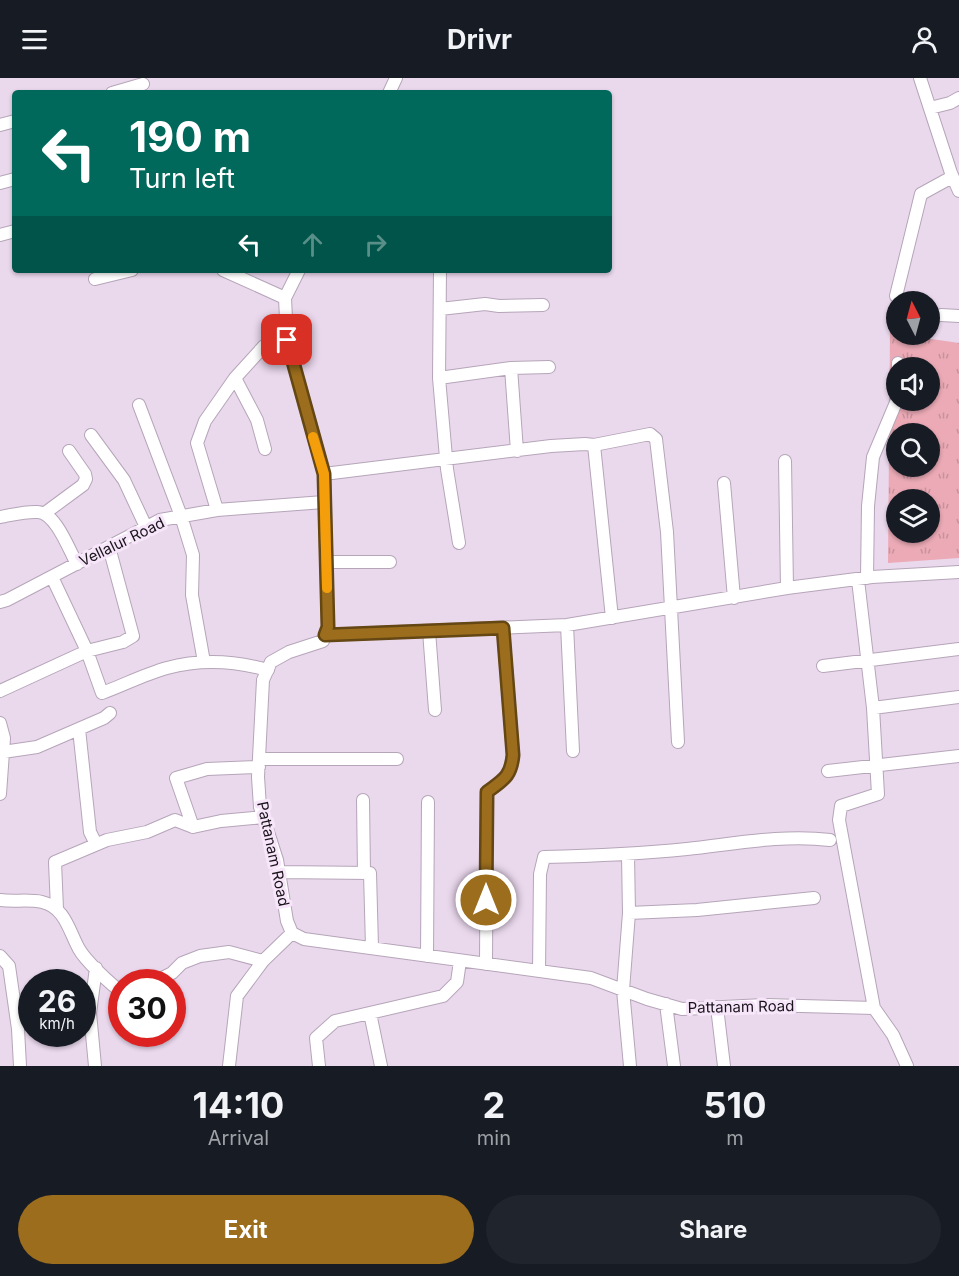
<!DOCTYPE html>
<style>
body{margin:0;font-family:Inter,sans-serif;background:#20242c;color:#f1f3f6;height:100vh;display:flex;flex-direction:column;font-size:22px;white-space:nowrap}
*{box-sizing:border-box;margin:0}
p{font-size:20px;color:#9ea1a6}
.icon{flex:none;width:33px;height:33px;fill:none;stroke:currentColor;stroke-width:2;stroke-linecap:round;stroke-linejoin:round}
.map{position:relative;height:988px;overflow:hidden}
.details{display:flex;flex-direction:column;background:#171b24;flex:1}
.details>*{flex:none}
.guide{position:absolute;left:12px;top:12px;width:600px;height:183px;border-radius:6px;box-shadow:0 2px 4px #0004;background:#00695c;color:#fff;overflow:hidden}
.needle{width:39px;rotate:354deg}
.fabs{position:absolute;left:886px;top:213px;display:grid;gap:12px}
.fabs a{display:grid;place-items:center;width:54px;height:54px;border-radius:50%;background:#171b24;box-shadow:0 2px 4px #0004;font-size:30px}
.speed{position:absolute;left:18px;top:891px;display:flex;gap:12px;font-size:30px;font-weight:700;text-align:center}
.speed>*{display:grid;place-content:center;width:78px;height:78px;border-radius:50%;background:#171b24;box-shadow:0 2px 4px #0004;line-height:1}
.speed small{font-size:15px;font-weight:400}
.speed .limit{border:9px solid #d22;background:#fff;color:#111}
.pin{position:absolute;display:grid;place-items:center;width:51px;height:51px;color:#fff;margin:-26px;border-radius:12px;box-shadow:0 3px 9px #0006}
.me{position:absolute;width:66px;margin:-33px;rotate:0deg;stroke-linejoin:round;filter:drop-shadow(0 0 4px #0008)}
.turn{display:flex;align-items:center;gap:21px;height:126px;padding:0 18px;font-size:27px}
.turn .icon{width:78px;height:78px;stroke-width:2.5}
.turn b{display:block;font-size:42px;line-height:51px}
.lanes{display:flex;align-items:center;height:57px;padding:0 18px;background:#0003;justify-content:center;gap:30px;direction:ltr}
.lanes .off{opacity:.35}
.eta{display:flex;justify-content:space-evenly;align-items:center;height:102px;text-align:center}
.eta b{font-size:36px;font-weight:700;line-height:42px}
.button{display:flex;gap:12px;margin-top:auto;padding:12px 18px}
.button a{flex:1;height:69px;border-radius:36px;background:#9b6d1d;color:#fff;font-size:24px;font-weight:700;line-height:69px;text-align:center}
.button a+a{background:#20242c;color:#f1f3f6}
header{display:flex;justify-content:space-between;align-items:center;height:78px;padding:0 18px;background:#171b24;font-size:27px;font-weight:700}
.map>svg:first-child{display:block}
.park{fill:url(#park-tufts);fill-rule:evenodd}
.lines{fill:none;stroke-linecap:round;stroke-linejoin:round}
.minor-casing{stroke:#b6a5b9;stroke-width:14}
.minor{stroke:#fff;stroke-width:12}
.route-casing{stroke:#654713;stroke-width:15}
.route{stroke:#9b6d1d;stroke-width:10}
.slow{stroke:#f59e0b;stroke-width:10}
.labels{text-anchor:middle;stroke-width:6;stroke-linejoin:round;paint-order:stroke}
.street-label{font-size:15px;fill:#19131a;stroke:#f7e5fa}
</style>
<header><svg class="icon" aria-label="menu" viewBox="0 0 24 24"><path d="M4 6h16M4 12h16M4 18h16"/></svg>Drivr<svg class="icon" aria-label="person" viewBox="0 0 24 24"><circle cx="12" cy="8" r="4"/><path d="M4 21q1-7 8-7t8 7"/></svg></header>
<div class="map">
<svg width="959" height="988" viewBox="0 0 959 988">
<defs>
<pattern id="park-tufts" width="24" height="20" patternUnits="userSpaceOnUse" patternTransform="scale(1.5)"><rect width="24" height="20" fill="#ebaab6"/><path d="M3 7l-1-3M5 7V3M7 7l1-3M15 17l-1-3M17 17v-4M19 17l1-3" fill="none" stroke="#c9919c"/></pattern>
</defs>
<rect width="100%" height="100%" fill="#ead8ed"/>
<!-- park -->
<path class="park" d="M890,254L897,255V256L959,265V480L888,485ZM897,290H930V322H897ZM897,356H930V388H897ZM897,422H930V454H897Z"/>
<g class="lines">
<!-- minor casing -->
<g class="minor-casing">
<path id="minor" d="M920,0L951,95L959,113
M112,15L143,6
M389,15L396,0
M930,30L950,25L959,20
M0,47L15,43
M0,105L15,101
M0,157L15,153
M223,192L285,220
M299,192L285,220L287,262L324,396L328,549L323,563L289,574L271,584L263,602L258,699L260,729L277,782L287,843L292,855L304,861L591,900L647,921L682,931L766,927L874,930L893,957L907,988
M440,192L439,300L447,391L459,465
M95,201L132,192
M896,218L921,116L952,99
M440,231L485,226L499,228L543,227
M941,237L959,238
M898,285V290
M511,290L517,373
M235,300L257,342L265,371
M439,300L511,290L549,289
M139,327L181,438L193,477L192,517L204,584
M91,357L124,402L146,449
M594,367L612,540
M785,383L787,510
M324,396L551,368L585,366L594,367L650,356L656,361L667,454L678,664
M724,405L734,520
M217,432L197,365L205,343L235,300L264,268L286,253
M45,435L83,407L86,401L85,396L69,373
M0,439C12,437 26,433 38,434C56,435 69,472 77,486
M326,484H390
M52,499L87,573L102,615C124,607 145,596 167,590C200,581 235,583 268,592
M867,500L868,428L873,379L897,322
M858,502L873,630L878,716L841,728L839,742L874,930
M0,524L7,522L160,442L217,432L324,424
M567,547L573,673
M429,553L435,632
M325,557L567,547L787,510L872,499L959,494
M823,588L959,571
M0,613L87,573L123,564L133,558L109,469
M873,630L959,619
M0,645L4,660L0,716
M79,651L90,754L96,766
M3,674L37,669L104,640L110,635
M259,681H397
M828,693L959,678
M363,722L364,795
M193,749L176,700L207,691L259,689
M628,777L629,835L623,912L630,988
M279,794L370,795L372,869
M0,822C14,824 29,821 42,824C65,829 69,853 79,871C85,882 111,907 122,914
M57,831L55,784L107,762L147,754L175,742L193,749L221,743L263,739
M629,835L697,832L814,820
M0,878L9,888L18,951L20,988
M427,878L428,724
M486,886L487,714C503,702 511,699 513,677L503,550
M539,893L540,796L544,779C592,778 639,776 687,771C734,766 783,756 830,762
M147,904L158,902L172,895L182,885L200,878L229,874L263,883
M666,926L674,988
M717,929L724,988
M370,935L381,988
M95,988L90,935L96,890
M229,988L237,918L263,883L292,855
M319,988L316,960L335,943L443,918L457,904L460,883"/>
</g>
<!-- minor -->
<use href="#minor" class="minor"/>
</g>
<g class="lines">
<!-- route casing -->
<g class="route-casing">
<path id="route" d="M287,262L324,396L328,549L325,557L503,550L513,677C511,699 503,702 487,714L486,822"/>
</g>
<!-- route -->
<use href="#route" class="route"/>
<!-- slow -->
<path class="slow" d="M313,359L324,396L327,510"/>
</g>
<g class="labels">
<!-- street labels -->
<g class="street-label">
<text transform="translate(122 464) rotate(-26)" y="5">Vellalur Road</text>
<text transform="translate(273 776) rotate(78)" y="5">Pattanam Road</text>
<text transform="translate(741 929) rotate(-1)" y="5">Pattanam Road</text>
</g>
</g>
</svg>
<div class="fabs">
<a><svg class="needle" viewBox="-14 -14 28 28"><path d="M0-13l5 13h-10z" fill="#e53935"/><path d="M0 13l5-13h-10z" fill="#9ea1a6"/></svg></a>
<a><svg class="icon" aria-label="sound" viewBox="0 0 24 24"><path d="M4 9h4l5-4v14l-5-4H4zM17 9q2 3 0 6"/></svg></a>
<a><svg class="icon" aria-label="search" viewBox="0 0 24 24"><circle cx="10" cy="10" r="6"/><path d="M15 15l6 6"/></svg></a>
<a><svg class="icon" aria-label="layers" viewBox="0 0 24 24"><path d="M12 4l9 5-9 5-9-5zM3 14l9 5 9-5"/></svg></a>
</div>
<div class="speed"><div>26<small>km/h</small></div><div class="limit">30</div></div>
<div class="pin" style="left:287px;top:262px;background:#d93025"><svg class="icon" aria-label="arrive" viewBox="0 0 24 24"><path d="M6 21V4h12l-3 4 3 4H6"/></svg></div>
<svg class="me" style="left:486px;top:822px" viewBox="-20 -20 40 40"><circle r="17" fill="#9b6d1d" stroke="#fff" stroke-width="3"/><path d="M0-11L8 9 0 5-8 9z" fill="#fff"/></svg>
<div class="guide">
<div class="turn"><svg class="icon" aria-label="left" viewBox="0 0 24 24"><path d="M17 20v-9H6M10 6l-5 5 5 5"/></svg><div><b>190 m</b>Turn left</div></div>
<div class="lanes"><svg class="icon" aria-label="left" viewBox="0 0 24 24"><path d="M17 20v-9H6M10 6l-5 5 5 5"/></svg><svg class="icon off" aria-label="ahead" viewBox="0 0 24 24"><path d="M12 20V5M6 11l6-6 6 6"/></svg><svg class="icon off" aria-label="right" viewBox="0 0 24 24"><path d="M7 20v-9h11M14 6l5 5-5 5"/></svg></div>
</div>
</div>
<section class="details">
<div class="eta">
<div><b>14:10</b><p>Arrival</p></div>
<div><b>2</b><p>min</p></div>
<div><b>510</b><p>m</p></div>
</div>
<div class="button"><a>Exit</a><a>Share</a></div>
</section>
